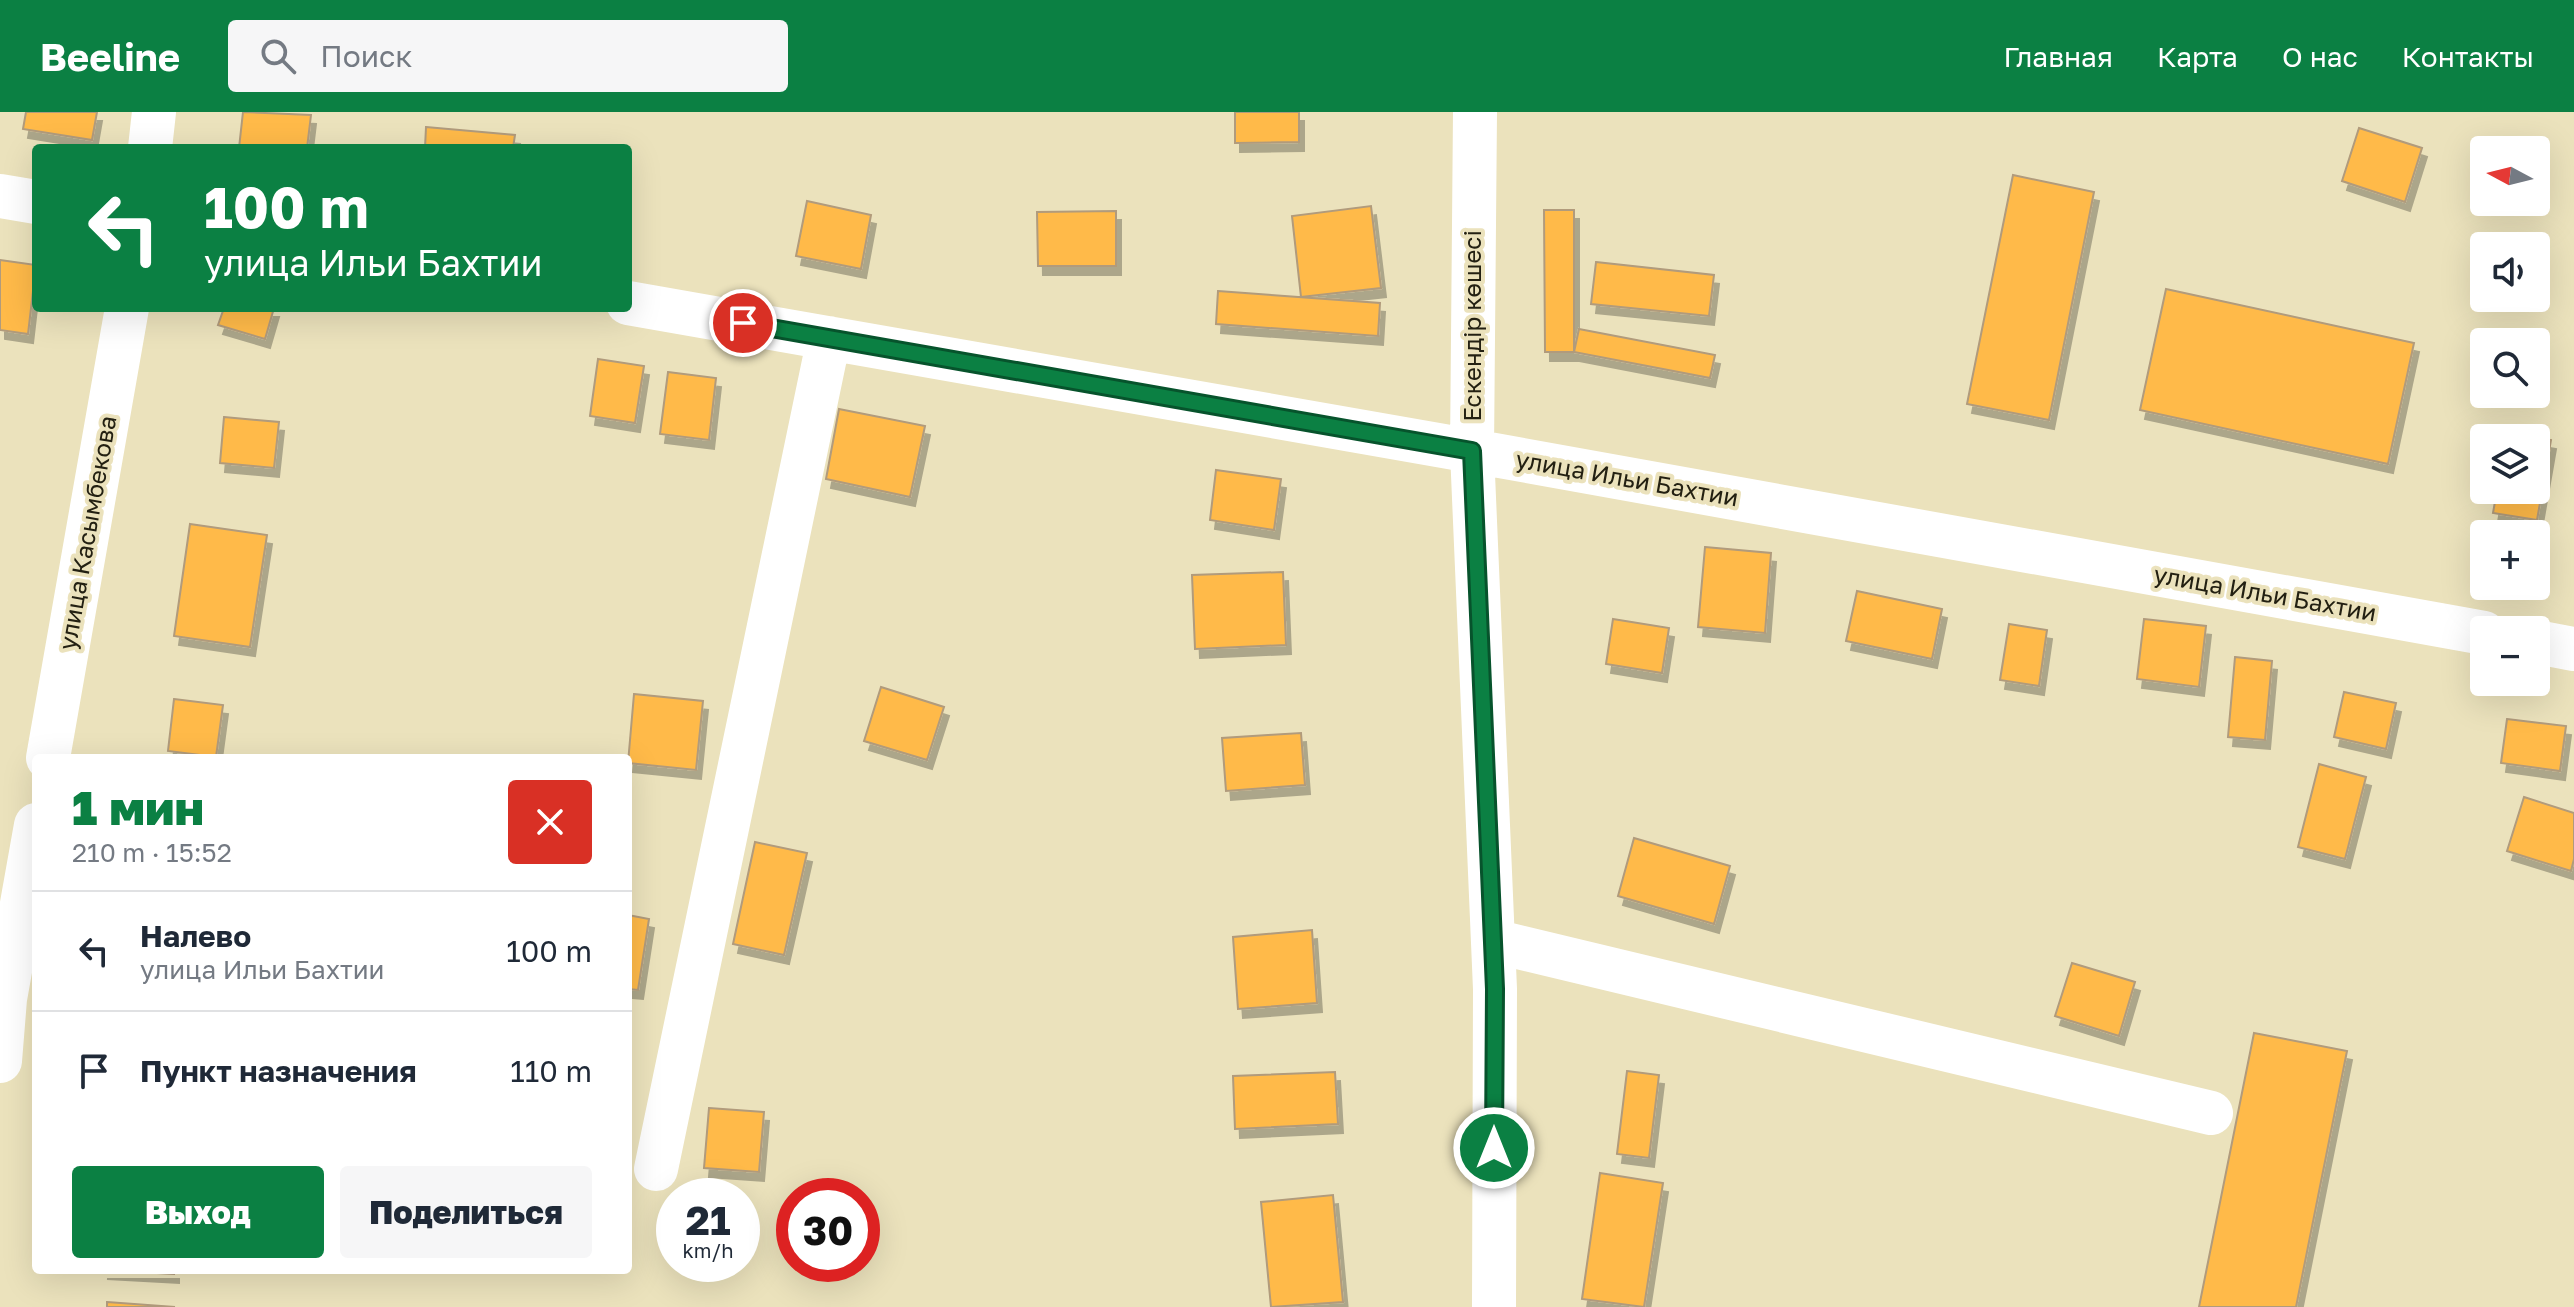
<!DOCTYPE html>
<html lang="ru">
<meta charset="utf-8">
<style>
body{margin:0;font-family:"Golos Text",sans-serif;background:#f6f6f7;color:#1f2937;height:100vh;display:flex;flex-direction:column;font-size:30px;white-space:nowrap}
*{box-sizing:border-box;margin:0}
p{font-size:26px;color:#747a83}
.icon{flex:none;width:44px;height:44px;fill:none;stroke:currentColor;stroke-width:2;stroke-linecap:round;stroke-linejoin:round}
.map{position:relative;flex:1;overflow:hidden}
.panel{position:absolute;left:32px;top:642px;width:600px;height:520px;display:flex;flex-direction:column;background:#fff;border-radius:8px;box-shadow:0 8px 32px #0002}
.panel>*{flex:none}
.banner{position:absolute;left:32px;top:32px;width:600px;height:168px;border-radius:8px;box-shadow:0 8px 32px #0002;background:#0b8043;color:#fff;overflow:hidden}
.needle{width:52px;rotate:277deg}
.tools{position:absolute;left:2470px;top:24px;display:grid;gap:16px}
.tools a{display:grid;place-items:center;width:80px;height:80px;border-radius:8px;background:#fff;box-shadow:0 8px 32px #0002;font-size:40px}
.speed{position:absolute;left:656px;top:1066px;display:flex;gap:16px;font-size:40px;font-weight:700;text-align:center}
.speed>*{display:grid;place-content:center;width:104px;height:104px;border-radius:50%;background:#fff;box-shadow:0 8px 32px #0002;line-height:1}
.speed small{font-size:20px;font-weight:400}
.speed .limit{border:12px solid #d22;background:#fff;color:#111}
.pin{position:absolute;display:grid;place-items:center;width:68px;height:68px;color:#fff;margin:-34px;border:4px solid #fff;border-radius:50%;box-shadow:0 2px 8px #0007}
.me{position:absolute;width:88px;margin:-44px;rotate:0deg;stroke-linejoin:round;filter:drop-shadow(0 0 6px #0008)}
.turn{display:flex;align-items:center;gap:28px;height:168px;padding:0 40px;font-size:36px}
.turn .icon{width:104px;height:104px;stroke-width:2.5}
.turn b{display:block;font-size:56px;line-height:68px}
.round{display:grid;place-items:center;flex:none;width:84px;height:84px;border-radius:8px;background:#f6f6f7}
.head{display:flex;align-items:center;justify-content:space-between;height:136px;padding:0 40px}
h1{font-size:48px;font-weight:800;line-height:60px;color:#0b8043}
.button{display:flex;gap:16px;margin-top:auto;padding:16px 40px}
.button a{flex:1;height:92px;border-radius:8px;background:#0b8043;color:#fff;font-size:32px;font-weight:800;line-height:92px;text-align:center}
.button a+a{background:#f6f6f7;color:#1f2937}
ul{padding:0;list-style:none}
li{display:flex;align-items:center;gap:24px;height:120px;padding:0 40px;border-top:2px solid #e0e1e3}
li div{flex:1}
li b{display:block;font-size:30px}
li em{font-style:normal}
header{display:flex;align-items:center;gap:48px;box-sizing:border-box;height:112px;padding:0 40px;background:#0b8043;color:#fff}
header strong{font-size:38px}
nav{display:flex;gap:44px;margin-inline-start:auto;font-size:28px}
.search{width:560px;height:72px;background:#f6f6f7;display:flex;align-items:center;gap:20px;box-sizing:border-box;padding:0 28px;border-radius:8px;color:#747a83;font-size:30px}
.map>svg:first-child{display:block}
.building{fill:#ffba48;stroke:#b19b7c;stroke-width:2;filter:url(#shadow)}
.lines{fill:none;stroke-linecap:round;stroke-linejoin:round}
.minor{stroke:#fff;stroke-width:44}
.route-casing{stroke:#07532c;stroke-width:20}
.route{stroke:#0b8043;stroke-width:14}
.labels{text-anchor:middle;stroke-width:8;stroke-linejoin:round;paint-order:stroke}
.street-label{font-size:24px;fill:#232012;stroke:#ebe2bc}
</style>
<header>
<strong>Beeline</strong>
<div class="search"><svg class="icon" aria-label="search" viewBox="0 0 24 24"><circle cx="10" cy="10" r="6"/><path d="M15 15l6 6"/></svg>Поиск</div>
<nav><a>Главная</a><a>Карта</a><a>О нас</a><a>Контакты</a></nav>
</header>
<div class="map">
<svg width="2574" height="1195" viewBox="0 0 2574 1195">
<defs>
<filter id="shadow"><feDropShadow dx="5" dy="9" stdDeviation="0" flood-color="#0004"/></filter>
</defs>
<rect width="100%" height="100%" fill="#ebe2bc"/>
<!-- building -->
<path class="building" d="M26,0H97L92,28L23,17Z
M243,0L311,3L307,36H239Z
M1235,0H1299V30L1235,31Z
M426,15L515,23L513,36H425Z
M2359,16L2422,36L2405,90L2342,69Z
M2013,63L2094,80L2049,308L1967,292Z
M807,89L871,103L861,157L796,144Z
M1371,94L1381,176L1301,185L1292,104Z
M1544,98H1574V240H1545Z
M1116,99V154H1038L1037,100Z
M0,148L36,153L28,222L0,218Z
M1596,150L1714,163L1709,204L1591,192Z
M2166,177L2414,231L2388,352L2140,298Z
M1218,179L1380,191L1378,224L1216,212Z
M224,196H274L265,227L218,213Z
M1579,217L1715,243L1710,266L1574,240Z
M598,247L644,254L635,311L590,304Z
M668,260L716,266L709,328L660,322Z
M839,297L925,314L910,385L826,367Z
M224,305L279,310L274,356L220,351Z
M2507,320L2551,328L2537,408L2493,401L2497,378H2536V326H2506Z
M1216,358L1281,367L1274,418L1210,408Z
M190,412L267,423L250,535L174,524Z
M1705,435L1771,441L1765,521L1698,515Z
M1283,460L1286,533L1195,537L1192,463Z
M1857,479L1942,497L1932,547L1846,529Z
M1613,507L1669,516L1662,561L1606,552Z
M2144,507L2206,514L2199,575L2137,567Z
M2009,512L2047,518L2039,574L2000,568Z
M2235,545L2272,549L2265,628L2228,625Z
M881,575L944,595L927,648L864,629Z
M2344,580L2396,591L2386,637L2334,625Z
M634,582L703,589L696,658L628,651Z
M174,587L223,593L216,645L168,639Z
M2507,607L2566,614L2560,659L2501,651Z
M1301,621L1305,673L1226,679L1222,626Z
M2319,652L2366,665L2345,747L2298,735Z
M2524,685L2574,701V747L2571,759L2507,739Z
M1634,726L1730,754L1714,812L1618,784Z
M755,730L807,741L784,843L733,832Z
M628,803L649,807L638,878L628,877Z
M1312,818L1317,891L1238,897L1233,825Z
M2072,851L2135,870L2119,924L2055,904Z
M2254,921L2347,939L2296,1195H2199Z
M1627,959L1659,963L1649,1046L1617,1042Z
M1335,960L1338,1012L1235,1017L1233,964Z
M709,996L764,1000L759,1060L704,1056Z
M1600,1061L1663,1071L1644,1195L1582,1187Z
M1333,1083L1343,1190L1271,1195L1261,1090Z
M102,1158H174V1162Z
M107,1190L175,1195H107Z"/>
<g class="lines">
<!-- minor -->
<path class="minor" d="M1475,0L1472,339L1495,877L1494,1195
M150,36L154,0
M0,84L36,90
M628,191L1472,339L2484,521
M2536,530L2574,537
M48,646L127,196
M1493,829L2211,1001
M0,949L5,887L36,713
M656,1057L829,226"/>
</g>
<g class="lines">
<!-- route casing -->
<g class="route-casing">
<path id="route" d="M743,211L1472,339L1495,877L1494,1036"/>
</g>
<!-- route -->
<use href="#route" class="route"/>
</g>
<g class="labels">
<!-- street labels -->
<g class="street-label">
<text transform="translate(1473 214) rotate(-90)" y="8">Ескендір көшесі</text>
<text transform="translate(1627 367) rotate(10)" y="8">улица Ильи Бахтии</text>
<text transform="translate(88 421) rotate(-80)" y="8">улица Касымбекова</text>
<text transform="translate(2265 482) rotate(10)" y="8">улица Ильи Бахтии</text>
</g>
</g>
</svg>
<div class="tools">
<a><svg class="needle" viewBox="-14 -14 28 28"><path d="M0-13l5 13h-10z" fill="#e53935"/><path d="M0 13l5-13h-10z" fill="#747a83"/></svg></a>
<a><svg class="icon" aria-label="sound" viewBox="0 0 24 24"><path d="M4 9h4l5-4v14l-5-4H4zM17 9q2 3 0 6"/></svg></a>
<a><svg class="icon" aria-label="search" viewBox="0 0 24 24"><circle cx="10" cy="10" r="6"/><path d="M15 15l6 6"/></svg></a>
<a><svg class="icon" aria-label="layers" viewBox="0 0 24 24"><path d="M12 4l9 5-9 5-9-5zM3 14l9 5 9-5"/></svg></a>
<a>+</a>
<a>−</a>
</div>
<div class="speed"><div>21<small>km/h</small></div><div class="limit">30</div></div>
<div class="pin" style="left:743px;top:211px;background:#d93025"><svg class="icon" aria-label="arrive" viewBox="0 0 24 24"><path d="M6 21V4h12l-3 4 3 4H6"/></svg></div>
<svg class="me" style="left:1494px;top:1036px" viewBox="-20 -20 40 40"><circle r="17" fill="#0b8043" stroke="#fff" stroke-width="3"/><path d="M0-11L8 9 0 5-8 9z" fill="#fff"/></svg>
<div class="banner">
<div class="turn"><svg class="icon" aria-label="left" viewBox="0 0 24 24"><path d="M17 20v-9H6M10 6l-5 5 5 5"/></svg><div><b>100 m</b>улица Ильи Бахтии</div></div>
</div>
<section class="panel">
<div class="head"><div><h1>1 мин</h1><p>210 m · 15:52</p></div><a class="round" style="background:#d93025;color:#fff"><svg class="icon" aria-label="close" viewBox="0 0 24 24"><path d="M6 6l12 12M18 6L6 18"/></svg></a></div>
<ul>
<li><svg class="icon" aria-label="left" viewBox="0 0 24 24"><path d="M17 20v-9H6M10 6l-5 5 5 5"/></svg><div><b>Налево</b><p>улица Ильи Бахтии</p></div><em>100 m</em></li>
<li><svg class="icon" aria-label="arrive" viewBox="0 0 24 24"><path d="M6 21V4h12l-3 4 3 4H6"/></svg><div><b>Пункт назначения</b></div><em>110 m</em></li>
</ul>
<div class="button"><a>Выход</a><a>Поделиться</a></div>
</section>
</div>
